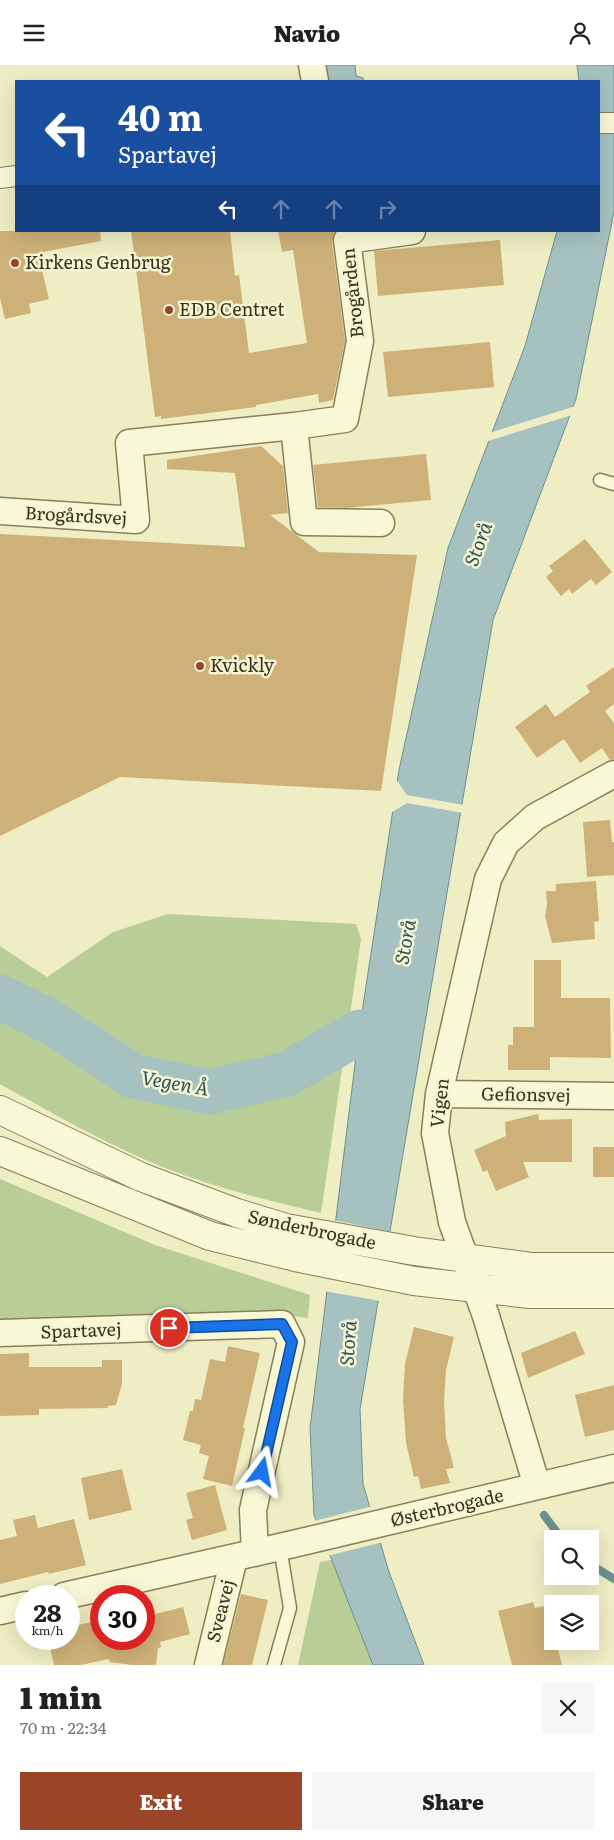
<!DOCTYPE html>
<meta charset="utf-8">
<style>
body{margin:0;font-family:Literata,serif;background:#f6f6f6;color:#202124;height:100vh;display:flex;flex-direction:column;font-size:19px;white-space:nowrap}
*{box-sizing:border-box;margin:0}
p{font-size:16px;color:#757577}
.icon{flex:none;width:28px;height:28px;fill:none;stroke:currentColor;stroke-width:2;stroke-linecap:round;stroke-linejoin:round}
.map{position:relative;height:1600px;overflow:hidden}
.sheet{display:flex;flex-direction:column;background:#fff;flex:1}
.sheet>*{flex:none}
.top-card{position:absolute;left:15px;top:15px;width:585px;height:152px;border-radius:0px;box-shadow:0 5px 20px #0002;background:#1a4fa0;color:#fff;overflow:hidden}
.controls{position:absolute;left:544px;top:1465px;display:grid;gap:10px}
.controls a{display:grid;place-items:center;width:55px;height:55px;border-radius:0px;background:#fff;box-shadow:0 5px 20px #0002;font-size:25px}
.speed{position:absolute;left:15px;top:1520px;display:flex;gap:10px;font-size:25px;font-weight:700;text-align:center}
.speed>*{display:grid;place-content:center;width:65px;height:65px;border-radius:50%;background:#fff;box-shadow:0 5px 20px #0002;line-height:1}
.speed small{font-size:12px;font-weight:400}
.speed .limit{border:8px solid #d22;background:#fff;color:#111}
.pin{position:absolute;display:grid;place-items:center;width:42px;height:42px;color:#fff;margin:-21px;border:2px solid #fff;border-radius:50%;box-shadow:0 1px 5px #0007}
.me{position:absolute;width:55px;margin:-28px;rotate:13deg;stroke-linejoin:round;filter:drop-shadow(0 0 4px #0008)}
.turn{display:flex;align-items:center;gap:18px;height:105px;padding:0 20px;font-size:22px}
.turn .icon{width:65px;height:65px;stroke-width:2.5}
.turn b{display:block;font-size:35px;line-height:42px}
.lanes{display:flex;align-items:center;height:48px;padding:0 20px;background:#0003;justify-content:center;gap:25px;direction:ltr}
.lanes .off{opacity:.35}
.round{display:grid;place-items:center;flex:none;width:52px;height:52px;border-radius:0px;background:#f6f6f6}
.summary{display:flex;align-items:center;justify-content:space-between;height:85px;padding:0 20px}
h1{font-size:30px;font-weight:800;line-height:38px}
.cta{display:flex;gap:10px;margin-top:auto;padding:10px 20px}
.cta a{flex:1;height:58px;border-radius:0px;background:#9a4428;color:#fff;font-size:20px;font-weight:800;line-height:58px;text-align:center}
.cta a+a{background:#f6f6f6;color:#202124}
header{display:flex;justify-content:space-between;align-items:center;height:65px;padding:0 20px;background:#fff;font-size:22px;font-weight:800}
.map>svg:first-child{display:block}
.green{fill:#b9cd97}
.water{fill:#a5c2c1;stroke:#6c9090}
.pier{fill:#efedc3}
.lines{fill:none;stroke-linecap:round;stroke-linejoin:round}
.stream{stroke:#6c9090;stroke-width:8}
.river{stroke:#a5c2c1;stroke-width:45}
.building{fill:#ceb178}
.service-casing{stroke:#8a7f59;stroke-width:15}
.pedestrian-casing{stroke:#8a7f59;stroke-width:22}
.minor-casing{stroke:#8a7f59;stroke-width:29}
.tertiary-casing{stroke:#8a7f59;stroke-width:30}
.service{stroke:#f9f8d6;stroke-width:12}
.pedestrian{stroke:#f9f8d6;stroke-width:20}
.minor{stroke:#f9f8d6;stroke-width:26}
.tertiary{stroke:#f9f8d6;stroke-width:28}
.route-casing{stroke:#114b97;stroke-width:12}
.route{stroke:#1a73e8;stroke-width:9}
.poi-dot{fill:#9a4428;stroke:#f6f5d3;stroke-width:2}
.labels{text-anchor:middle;stroke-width:5;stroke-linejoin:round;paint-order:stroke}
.poi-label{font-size:18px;fill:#39321e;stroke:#f6f5d3;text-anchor:start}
.street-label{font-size:18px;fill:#39321e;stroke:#f6f5d3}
.water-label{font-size:19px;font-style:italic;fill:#2d5159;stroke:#f6f5d3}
</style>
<header><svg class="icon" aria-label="menu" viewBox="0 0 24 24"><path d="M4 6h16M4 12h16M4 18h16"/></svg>Navio<svg class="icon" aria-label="person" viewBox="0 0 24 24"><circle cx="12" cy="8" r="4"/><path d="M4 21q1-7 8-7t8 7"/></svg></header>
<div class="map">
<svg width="614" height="1600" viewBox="0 0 614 1600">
<rect width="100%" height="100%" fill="#efedc3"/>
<!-- green -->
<path class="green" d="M168,849L356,859L361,874L321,1148C266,1135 212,1122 160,1101C104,1078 52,1048 0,1019V881L47,912L113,867Z
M0,1114L155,1180L310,1230L308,1253L257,1246L0,1255Z
M332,1495L373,1600H298L320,1497Z"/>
<!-- water -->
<path class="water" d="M324,0H355L356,11L363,13L364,16H327Z
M577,0H614V147L576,334L493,555L360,1344L363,1419L389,1507L424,1600H373L314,1450L310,1363L359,967L399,705L448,483L525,281L557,166H599V16H579Z"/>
<!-- pier -->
<path class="pier" d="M576,341L572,350L485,377L489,368Z
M395,713L407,730L464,740L463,748L407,738L389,749Z
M333,1155L392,1167L380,1236L324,1226Z
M373,1441L383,1477L327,1491L314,1456Z"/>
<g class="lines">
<!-- stream -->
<path class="stream" d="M544,1450L562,1474
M590,1499L614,1514"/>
<!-- river -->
<path class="river" d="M0,932L51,957L133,1011L209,1027L287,1009L359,967L389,970"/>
</g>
<!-- building -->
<path class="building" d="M0,166H100L101,176L38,188L49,234L29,239L31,248L5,254L0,233Z
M131,166H230L235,211L239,210L249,288L307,278L293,185L282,187L278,166H335L332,177L345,276L333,335L319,338L318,329L256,340V342L161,354V351L155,352Z
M500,175L504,220L378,231L374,186Z
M490,277L494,322L388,332L383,287Z
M261,381L283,401L288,448L270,450L319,487L417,490L381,726L120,712L0,771V469L245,482L235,408L167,404V395Z
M426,389L431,435L346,443L318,442L313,400Z
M585,474L612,507L596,520L591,514L572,529L569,524L561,531L546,512L553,506L549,501Z
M614,602V639L605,646L614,658V694L610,695L602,683L580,698L564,674L537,693L515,662L546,639L555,652L590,627L586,621Z
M610,755L612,777H614V810L587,812L583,757Z
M596,816L599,856L594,857L595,874L552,878L545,851L547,839L546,826H556V819Z
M534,895H561V933H610L611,993L550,992V1005H508V980H513V962H534Z
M538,1049L539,1055L572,1054V1097H523L529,1112L496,1126L487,1105L483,1107L474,1085L506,1071L505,1057Z
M593,1082H614V1112H593Z
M414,1262L454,1272L446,1305L444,1337L446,1373L454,1403L446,1404L450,1418L421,1424L418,1411L414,1412L406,1378L403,1334L405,1299Z
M575,1266L585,1289L528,1313L521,1288Z
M228,1281L260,1288L243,1363H245L232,1421L203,1414L209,1391L199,1388L201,1380L183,1375L190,1346H193L195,1334L201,1335L210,1294L225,1297Z
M29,1288V1302H102V1295H122V1319L116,1340L107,1341L108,1343L39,1344V1350L0,1351V1289Z
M614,1320V1365L585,1372L575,1330Z
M122,1404L132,1445L89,1455L81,1413Z
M215,1420L227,1465L192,1475L186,1455L193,1453L186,1428Z
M35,1450L38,1463L74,1454L86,1500L49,1509L48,1507L0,1519V1475L17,1471L13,1455Z
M241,1529L268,1535L252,1600H223Z
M533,1537L535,1543L552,1539V1576H556L562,1600H512L498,1546Z
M183,1542L190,1569L160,1577L161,1582L158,1583L156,1600H132L110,1597L109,1594L81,1600H54L48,1574H69V1562L101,1555V1574H144V1552Z"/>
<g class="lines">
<!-- service casing -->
<g class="service-casing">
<path id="service" d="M600,415L614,419
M274,1600L290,1543L280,1482"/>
</g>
<!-- pedestrian casing -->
<g class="pedestrian-casing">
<path id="pedestrian" d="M599,58H614
M0,113L16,111"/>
</g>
<!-- minor casing -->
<g class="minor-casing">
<path id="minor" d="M312,0L315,16
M0,446L136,455L129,378L294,361
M381,458L304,457L294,361L345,354L360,276L347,175L412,166
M439,1029L614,1031
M0,1268L282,1259L291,1277L253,1445L255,1488
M537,1421L486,1251L452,1157L435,1068L439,1029L488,814L506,778L535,752L614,709
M64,1531L293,1479L614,1403
M0,1546L26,1540
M208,1600L234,1493"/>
</g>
<!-- tertiary casing -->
<g class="tertiary-casing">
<path id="tertiary" d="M0,1045L141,1112L237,1148L286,1163L414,1186L532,1202H614
M0,1086L210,1171L295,1192L414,1216L476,1223L530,1229H614"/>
</g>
<!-- service -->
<use href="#service" class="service"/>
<!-- pedestrian -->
<use href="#pedestrian" class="pedestrian"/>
<!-- minor -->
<use href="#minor" class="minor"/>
<!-- tertiary -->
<use href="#tertiary" class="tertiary"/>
</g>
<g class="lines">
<!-- route casing -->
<g class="route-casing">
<path id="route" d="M169,1263L282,1259L292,1277L262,1407"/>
</g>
<!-- route -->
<use href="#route" class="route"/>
</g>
<!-- markers -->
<g class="poi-dot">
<circle cx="15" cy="198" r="5"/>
<circle cx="169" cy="245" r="5"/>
<circle cx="200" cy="601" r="5"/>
</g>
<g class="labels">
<!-- poi labels -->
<g class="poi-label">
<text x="25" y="204">Kirkens Genbrug</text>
<text x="179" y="251">EDB Centret</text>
<text x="210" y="607">Kvickly</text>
</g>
<!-- street labels -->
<g class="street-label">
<text transform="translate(353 228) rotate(-96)" y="6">Brogården</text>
<text transform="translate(76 451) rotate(3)" y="6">Brogårdsvej</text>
<text transform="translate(526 1030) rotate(1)" y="6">Gefionsvej</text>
<text transform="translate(440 1038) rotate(-83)" y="6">Vigen</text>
<text transform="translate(312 1165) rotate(12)" y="6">Sønderbrogade</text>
<text transform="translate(81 1266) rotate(-2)" y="6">Spartavej</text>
<text transform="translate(447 1443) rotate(-13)" y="6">Østerbrogade</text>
<text transform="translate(221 1546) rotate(-76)" y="6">Sveavej</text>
</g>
<!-- water labels -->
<g class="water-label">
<text transform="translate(478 479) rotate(-70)" y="7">Storå</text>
<text transform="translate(405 877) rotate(-80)" y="7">Storå</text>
<text transform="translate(175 1018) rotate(10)" y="7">Vegen Å</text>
<text transform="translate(348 1278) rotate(-86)" y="7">Storå</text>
</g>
</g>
</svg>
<div class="controls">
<a><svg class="icon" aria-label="search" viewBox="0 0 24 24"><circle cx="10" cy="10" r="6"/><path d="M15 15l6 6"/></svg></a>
<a><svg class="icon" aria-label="layers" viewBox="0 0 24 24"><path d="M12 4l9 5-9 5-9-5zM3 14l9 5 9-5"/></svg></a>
</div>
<div class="speed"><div>28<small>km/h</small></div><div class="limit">30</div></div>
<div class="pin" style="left:169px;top:1263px;background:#d93025"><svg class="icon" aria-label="arrive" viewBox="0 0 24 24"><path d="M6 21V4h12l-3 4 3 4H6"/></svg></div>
<svg class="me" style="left:262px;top:1407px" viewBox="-20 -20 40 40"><path d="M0-17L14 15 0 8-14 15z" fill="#1a73e8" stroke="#fff" stroke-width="4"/></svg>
<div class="top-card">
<div class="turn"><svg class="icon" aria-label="left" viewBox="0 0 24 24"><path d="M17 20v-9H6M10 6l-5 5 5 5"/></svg><div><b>40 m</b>Spartavej</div></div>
<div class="lanes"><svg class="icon" aria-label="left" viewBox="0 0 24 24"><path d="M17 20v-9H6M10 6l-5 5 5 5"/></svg><svg class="icon off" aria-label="ahead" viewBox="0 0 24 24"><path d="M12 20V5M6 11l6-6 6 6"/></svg><svg class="icon off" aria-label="ahead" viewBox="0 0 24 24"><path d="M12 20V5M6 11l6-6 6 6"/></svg><svg class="icon off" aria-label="right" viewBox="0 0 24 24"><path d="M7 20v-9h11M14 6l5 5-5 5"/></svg></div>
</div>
</div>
<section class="sheet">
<div class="summary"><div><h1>1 min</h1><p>70 m · 22:34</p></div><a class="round"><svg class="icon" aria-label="close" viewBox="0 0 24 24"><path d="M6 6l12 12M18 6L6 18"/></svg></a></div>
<div class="cta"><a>Exit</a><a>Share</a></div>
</section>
